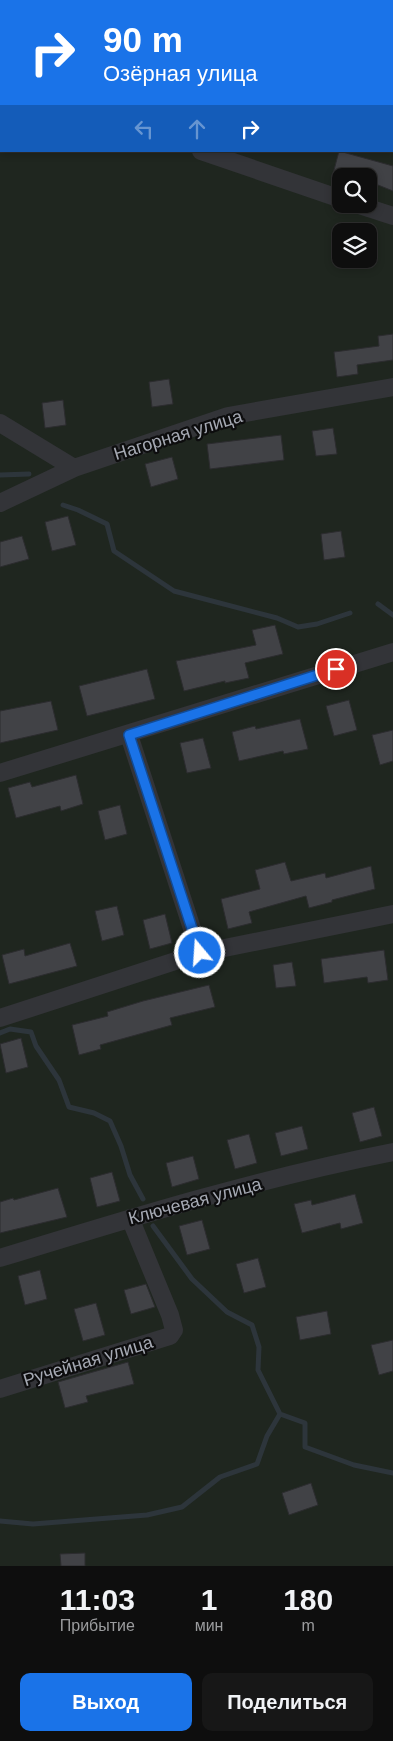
<!DOCTYPE html>
<html lang="ru">
<meta charset="utf-8">
<style>
body{margin:0;font-family:Arial,sans-serif;background:#171717;color:#f1f3f6;height:100vh;display:flex;flex-direction:column;font-size:19px;white-space:nowrap}
*{box-sizing:border-box;margin:0}
p{font-size:16px;color:#9b9c9e}
.icon{flex:none;width:28px;height:28px;fill:none;stroke:currentColor;stroke-width:2;stroke-linecap:round;stroke-linejoin:round}
.map{position:relative;height:1566px;overflow:hidden}
.details{display:flex;flex-direction:column;background:#0e0e0e;flex:1}
.details>*{flex:none}
.top-card{position:absolute;left:0px;top:0px;width:394px;height:152px;box-shadow:0 2px 8px #0003,0 0 0 1px #2e2e2e;background:#1a73e8;color:#fff;overflow:hidden}
.fabs{position:absolute;left:332px;top:168px;display:grid;gap:10px}
.fabs a{display:grid;place-items:center;width:45px;height:45px;border-radius:10px;background:#0e0e0e;box-shadow:0 2px 8px #0003,0 0 0 1px #2e2e2e;font-size:25px}
.pin{position:absolute;display:grid;place-items:center;width:42px;height:42px;color:#fff;margin:-21px;border:2px solid #fff;border-radius:50%;box-shadow:0 1px 5px #0007}
.me{position:absolute;width:55px;margin:-28px;rotate:342deg;stroke-linejoin:round;filter:drop-shadow(0 0 4px #0008)}
.turn{display:flex;align-items:center;gap:18px;height:105px;padding:0 20px;font-size:22px}
.turn .icon{width:65px;height:65px;stroke-width:2.5}
.turn b{display:block;font-size:35px;line-height:42px}
.lanes{display:flex;align-items:center;height:48px;padding:0 20px;background:#0003;justify-content:center;gap:25px;direction:ltr}
.lanes .off{opacity:.35}
.eta{display:flex;justify-content:space-evenly;align-items:center;height:85px;text-align:center}
.eta b{font-size:30px;font-weight:700;line-height:35px}
.cta{display:flex;gap:10px;margin-top:auto;padding:10px 20px}
.cta a{flex:1;height:58px;border-radius:10px;background:#1a73e8;color:#fff;font-size:20px;font-weight:700;line-height:58px;text-align:center}
.cta a+a{background:#171717;color:#f1f3f6}
.map>svg:first-child{display:block}
.green{fill:#1f261f;fill-rule:evenodd}
.lines{fill:none;stroke-linecap:round;stroke-linejoin:round}
.stream{stroke:#2d353b;stroke-width:5}
.building{fill:#414246;stroke:#2c2c2f}
.minor{stroke:#333438;stroke-width:18}
.route-casing{stroke:#114b97;stroke-width:12}
.route{stroke:#1a73e8;stroke-width:9}
.labels{text-anchor:middle;stroke-width:4.5;stroke-linejoin:round;paint-order:stroke}
.street-label{font-size:18px;fill:#a5a9b3;stroke:#0d0d0e}
</style>
<div class="map">
<svg width="393" height="1566" viewBox="0 0 393 1566">
<rect width="100%" height="100%" fill="#121213"/>
<!-- green -->
<path class="green" d="M0,0H393V1566H0ZM1,1H392V151H1ZM341,176H369V204H341ZM341,231H369V259H341Z"/>
<g class="lines">
<!-- stream -->
<path class="stream" d="M154,0L155,1
M392,83H393
M0,475L29,474
M63,505L78,510L107,524L114,551L174,591L277,618L298,627L317,624L350,613
M378,604L393,615
M0,1033L10,1029L31,1032L36,1046L59,1080L69,1107L94,1113L110,1121L121,1146L130,1175L143,1199
M153,1226L192,1279L227,1312L252,1325L259,1347L258,1370L280,1414
M0,1521L33,1524L147,1515L182,1507L220,1477L257,1464L267,1436L280,1414L305,1423V1447L354,1465L393,1473"/>
</g>
<!-- building -->
<path class="building" d="M339,151L393,166V191L373,183L375,176H343L333,174Z
M393,334V360L357,365L358,374L337,377L334,352L379,346L378,336Z
M169,379L173,404L152,407L149,382Z
M63,400L66,425L45,428L42,403Z
M333,428L337,454L316,456L312,431Z
M281,435L284,460L210,469L207,444Z
M172,457L178,479L151,487L145,464Z
M68,516L76,545L52,551L45,522Z
M341,531L345,557L324,560L321,534Z
M22,536L29,559L0,567V542Z
M275,625L283,654L245,663L249,678L225,683V681L184,691L176,661L256,645L252,630Z
M147,669L155,699L87,716L79,686Z
M349,700L357,730L334,736L326,706Z
M51,701L58,730L0,743V711Z
M300,719L308,749L284,754L283,751L239,761L232,732L255,726L256,729Z
M393,730V761L380,765L372,735Z
M203,738L211,768L187,773L180,743Z
M76,775L83,804L61,811L60,806L16,818L8,788L30,782L32,787Z
M120,805L127,834L105,840L98,811Z
M285,862L291,881L325,873L326,878L371,866L375,889L332,900V902L309,908L306,896L249,912L252,923L228,929L221,899L260,889L255,870Z
M117,906L124,935L102,941L95,911Z
M165,914L172,943L150,949L143,920Z
M70,943L77,966L9,984L2,955L24,949L25,956Z
M384,950L388,980L368,983L367,977L324,983L321,959Z
M292,962L296,986L276,988L273,965Z
M209,985L215,1007L170,1018L172,1025L100,1045L101,1049L79,1055L72,1025L108,1016L107,1012L143,1001Z
M21,1038L28,1067L6,1073L0,1044Z
M374,1107L382,1136L360,1142L352,1113Z
M302,1126L308,1149L281,1156L275,1133Z
M249,1134L257,1163L235,1169L227,1140Z
M193,1156L199,1179L172,1187L166,1163Z
M112,1172L120,1201L97,1207L90,1178Z
M58,1188L67,1217L0,1233V1202L13,1198L14,1200Z
M355,1194L363,1223L341,1229L340,1223L302,1233L294,1204L311,1200L312,1205Z
M202,1220L210,1249L187,1255L179,1226Z
M258,1258L266,1287L244,1293L236,1264Z
M40,1270L47,1299L25,1305L18,1276Z
M146,1284L155,1307L131,1314L124,1290Z
M96,1303L105,1335L83,1341L74,1309Z
M327,1311L331,1334L300,1340L296,1317Z
M393,1340V1371L379,1375L371,1345Z
M128,1362L134,1384L86,1396L88,1402L65,1408L58,1382Z
M311,1483L318,1505L289,1515L282,1493Z
M85,1553V1566H61L60,1554Z"/>
<g class="lines">
<!-- minor -->
<path class="minor" d="M0,39L1,40
M201,151L341,199
M356,204L393,216
M0,423L74,468
M0,503L74,468L228,416L393,387
M129,735L200,953
M0,773L393,652
M0,1018L200,953L393,914
M0,1258C130,1218 260,1178 393,1152
M0,1389L170,1336L174,1330L170,1315L130,1218"/>
</g>
<g class="lines">
<!-- route casing -->
<g class="route-casing">
<path id="route" d="M200,953L129,735L336,669"/>
</g>
<!-- route -->
<use href="#route" class="route"/>
</g>
<g class="labels">
<!-- street labels -->
<g class="street-label">
<text transform="translate(178 435) rotate(-17)" y="6">Нагорная улица</text>
<text transform="translate(195 1201) rotate(-15)" y="6">Ключевая улица</text>
<text transform="translate(88 1361) rotate(-17)" y="6">Ручейная улица</text>
</g>
</g>
</svg>
<div class="fabs">
<a><svg class="icon" aria-label="search" viewBox="0 0 24 24"><circle cx="10" cy="10" r="6"/><path d="M15 15l6 6"/></svg></a>
<a><svg class="icon" aria-label="layers" viewBox="0 0 24 24"><path d="M12 4l9 5-9 5-9-5zM3 14l9 5 9-5"/></svg></a>
</div>
<div class="pin" style="left:336px;top:669px;background:#d93025"><svg class="icon" aria-label="arrive" viewBox="0 0 24 24"><path d="M6 21V4h12l-3 4 3 4H6"/></svg></div>
<svg class="me" style="left:200px;top:953px" viewBox="-20 -20 40 40"><circle r="17" fill="#1a73e8" stroke="#fff" stroke-width="3"/><path d="M0-11L8 9 0 5-8 9z" fill="#fff"/></svg>
<div class="top-card">
<div class="turn"><svg class="icon" aria-label="right" viewBox="0 0 24 24"><path d="M7 20v-9h11M14 6l5 5-5 5"/></svg><div><b>90 m</b>Озёрная улица</div></div>
<div class="lanes"><svg class="icon off" aria-label="left" viewBox="0 0 24 24"><path d="M17 20v-9H6M10 6l-5 5 5 5"/></svg><svg class="icon off" aria-label="ahead" viewBox="0 0 24 24"><path d="M12 20V5M6 11l6-6 6 6"/></svg><svg class="icon" aria-label="right" viewBox="0 0 24 24"><path d="M7 20v-9h11M14 6l5 5-5 5"/></svg></div>
</div>
</div>
<section class="details">
<div class="eta">
<div><b>11:03</b><p>Прибытие</p></div>
<div><b>1</b><p>мин</p></div>
<div><b>180</b><p>m</p></div>
</div>
<div class="cta"><a>Выход</a><a>Поделиться</a></div>
</section>
